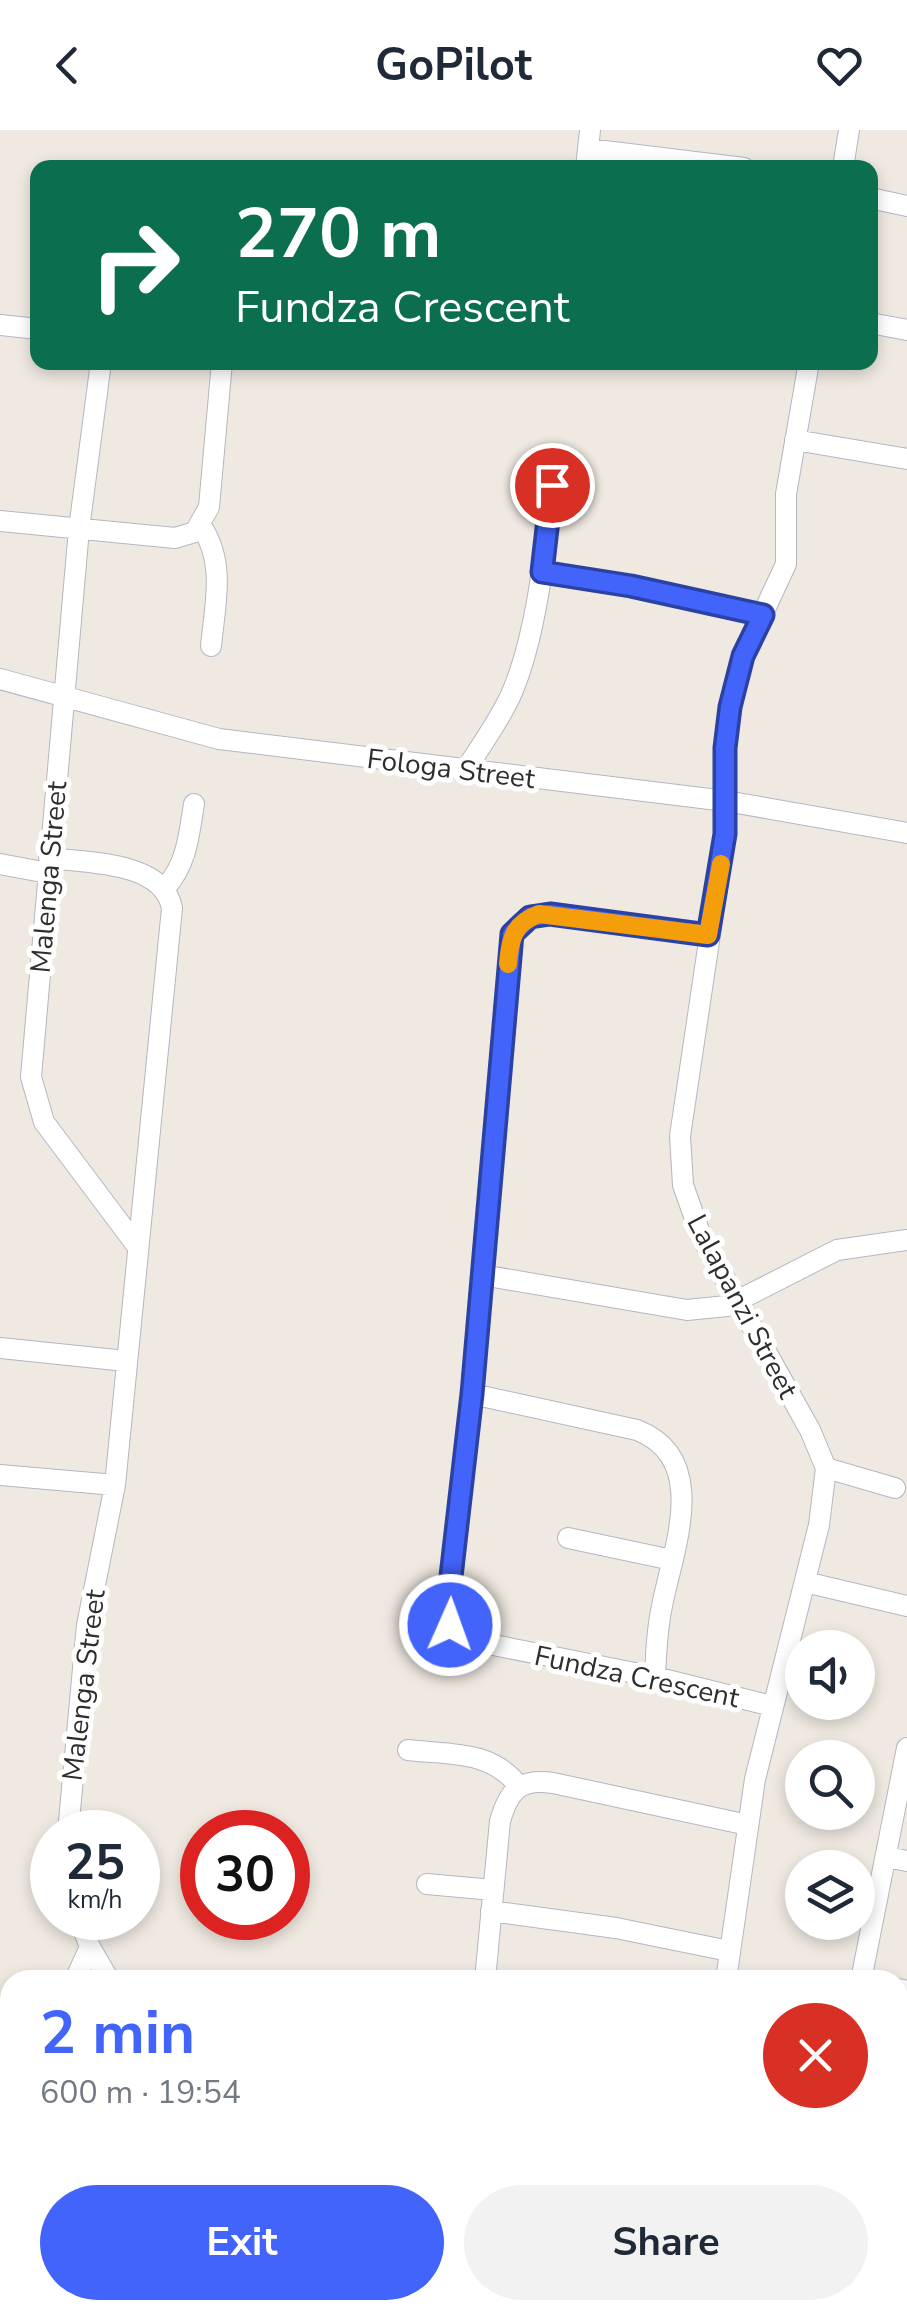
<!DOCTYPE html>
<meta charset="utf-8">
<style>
body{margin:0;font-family:"Nunito Sans",sans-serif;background:#f2f2f3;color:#1f2937;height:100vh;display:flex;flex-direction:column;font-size:38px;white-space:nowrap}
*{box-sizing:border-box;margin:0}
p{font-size:32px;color:#747a83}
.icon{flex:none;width:55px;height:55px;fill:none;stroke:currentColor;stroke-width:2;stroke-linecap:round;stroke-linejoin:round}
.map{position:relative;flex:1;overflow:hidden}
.side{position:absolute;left:0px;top:1840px;width:908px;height:350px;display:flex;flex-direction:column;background:#fff;border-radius:30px 30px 0 0;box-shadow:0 5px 15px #0003}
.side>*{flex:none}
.top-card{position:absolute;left:30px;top:30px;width:848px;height:210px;border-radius:20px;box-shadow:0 5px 15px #0003;background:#0b6e4f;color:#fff;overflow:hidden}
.fabs{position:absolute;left:785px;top:1500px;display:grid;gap:20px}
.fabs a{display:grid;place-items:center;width:90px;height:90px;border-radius:50%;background:#fff;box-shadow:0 5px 15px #0003;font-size:50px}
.speed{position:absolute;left:30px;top:1680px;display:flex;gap:20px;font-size:50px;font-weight:700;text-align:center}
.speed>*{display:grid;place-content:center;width:130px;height:130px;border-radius:50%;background:#fff;box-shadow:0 5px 15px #0003;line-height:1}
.speed small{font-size:25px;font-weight:400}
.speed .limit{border:15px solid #d22;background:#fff;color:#111}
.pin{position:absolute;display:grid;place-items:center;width:85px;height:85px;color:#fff;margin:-42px;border:5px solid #fff;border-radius:50%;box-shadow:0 2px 10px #0007}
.me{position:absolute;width:110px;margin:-55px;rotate:2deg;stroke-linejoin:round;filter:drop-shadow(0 0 8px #0008)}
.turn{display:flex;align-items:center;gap:35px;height:210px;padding:0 40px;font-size:45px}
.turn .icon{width:130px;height:130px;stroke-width:2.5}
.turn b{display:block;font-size:70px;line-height:85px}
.round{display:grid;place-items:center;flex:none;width:105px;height:105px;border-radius:52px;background:#f2f2f3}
.headline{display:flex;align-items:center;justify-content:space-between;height:170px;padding:0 40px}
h1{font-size:60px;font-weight:700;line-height:75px;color:#4264fb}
.action{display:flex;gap:20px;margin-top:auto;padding:20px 40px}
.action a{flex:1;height:115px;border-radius:60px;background:#4264fb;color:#fff;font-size:40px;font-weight:700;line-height:115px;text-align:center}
.action a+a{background:#f2f2f3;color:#1f2937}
header{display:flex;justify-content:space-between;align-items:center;height:130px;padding:0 40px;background:#fff;font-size:45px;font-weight:700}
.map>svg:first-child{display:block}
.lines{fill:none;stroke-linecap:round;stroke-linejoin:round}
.street-casing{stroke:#b4b7c1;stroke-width:22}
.secondary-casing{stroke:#b4b7c1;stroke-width:30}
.street{stroke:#fff;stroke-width:20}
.secondary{stroke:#fff;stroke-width:28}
.route-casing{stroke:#2b41a3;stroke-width:25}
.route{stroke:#4264fb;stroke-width:18}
.slow{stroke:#f59e0b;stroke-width:18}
.labels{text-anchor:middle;stroke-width:10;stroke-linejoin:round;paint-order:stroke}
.street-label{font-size:28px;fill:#2e2e2e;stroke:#fff}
</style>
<header><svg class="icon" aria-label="back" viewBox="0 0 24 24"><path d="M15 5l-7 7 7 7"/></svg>GoPilot<svg class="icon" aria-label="heart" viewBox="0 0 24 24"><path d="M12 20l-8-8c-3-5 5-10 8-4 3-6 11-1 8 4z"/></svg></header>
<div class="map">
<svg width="907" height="2190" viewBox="0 0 907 2190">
<rect width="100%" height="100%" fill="#efe9e1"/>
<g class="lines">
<!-- street casing -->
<g class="street-casing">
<path id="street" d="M588,19L744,38
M586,38L590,0
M843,38L849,0
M870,68L907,76
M870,193L907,200
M0,195L38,199
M101,232L79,399L31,947L44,992L137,1116
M795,310L907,329
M0,391L175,408L195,402L209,377L222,232
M201,396C226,432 215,474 211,516
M542,443L631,456L763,485
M0,549L219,609L726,671L907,703
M466,639C481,616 498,592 510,567C536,510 546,417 552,355
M49,728C87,733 163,731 172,778L115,1355L87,1495L68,1702
M0,734L48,743
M165,758C187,734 189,705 194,674
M708,805L550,783L530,787L512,804L472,1264L448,1487L454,1502L468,1510L655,1547L772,1576
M482,1145L687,1180L727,1176L837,1120L907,1110
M0,1218L126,1231
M472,1264L637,1300C711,1329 673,1419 662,1476C657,1499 656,1523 655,1547
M826,1338L895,1358
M0,1345L115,1355
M568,1408L672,1430
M805,1452L907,1476
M408,1620C450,1625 490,1620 518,1655
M887,1727L907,1731
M427,1754L493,1760
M491,1781L616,1798L729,1821
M90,1817L109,1850
M75,1850L90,1817L79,1788
M485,1850L500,1691C509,1660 520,1648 553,1653L748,1695
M726,1850L755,1649L819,1395L826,1338L810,1300L701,1106L683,1055L680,1006L725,704V618L730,577L743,526L786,434V364L809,232
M861,1850L907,1618
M898,1859L907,1861
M0,2014L10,2011
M782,2180L783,2190
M825,2190L863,2180"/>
</g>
<!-- secondary casing -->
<g class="secondary-casing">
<path id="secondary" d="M898,2030L907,2028
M0,2115L10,2117"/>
</g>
<!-- street -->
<use href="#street" class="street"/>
<!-- secondary -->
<use href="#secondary" class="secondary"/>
</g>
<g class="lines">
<!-- route casing -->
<g class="route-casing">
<path id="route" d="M450,1495L447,1481L472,1264L512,804L530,787L550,784L708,805L725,704V618L730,577L743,526L763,485L631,456L542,442L552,355"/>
</g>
<!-- route -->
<use href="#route" class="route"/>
<!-- slow -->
<path class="slow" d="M508,834C510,808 514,793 539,784L708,805L721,734"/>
</g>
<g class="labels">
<!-- street labels -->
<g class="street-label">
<text transform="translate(451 638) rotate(7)" y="10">Fologa Street</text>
<text transform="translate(48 747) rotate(-85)" y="10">Malenga Street</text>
<text transform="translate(743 1176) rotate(62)" y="10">Lalapanzi Street</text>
<text transform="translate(637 1546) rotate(12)" y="10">Fundza Crescent</text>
<text transform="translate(83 1555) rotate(-83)" y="10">Malenga Street</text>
</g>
</g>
</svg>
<div class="fabs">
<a><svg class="icon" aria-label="sound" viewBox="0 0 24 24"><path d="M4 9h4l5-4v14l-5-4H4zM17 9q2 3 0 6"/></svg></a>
<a><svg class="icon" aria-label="search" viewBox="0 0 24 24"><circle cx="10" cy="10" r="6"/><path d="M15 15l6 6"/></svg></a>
<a><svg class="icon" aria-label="layers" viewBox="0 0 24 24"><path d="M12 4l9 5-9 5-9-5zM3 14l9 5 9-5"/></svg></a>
</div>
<div class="speed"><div>25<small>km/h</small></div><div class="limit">30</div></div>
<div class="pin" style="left:552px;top:355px;background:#d93025"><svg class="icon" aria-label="arrive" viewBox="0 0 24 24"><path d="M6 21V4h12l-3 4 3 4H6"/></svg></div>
<svg class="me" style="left:450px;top:1495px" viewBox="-20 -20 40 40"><circle r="17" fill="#4264fb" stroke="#fff" stroke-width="3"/><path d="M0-11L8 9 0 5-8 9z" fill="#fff"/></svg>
<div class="top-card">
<div class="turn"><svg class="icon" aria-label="right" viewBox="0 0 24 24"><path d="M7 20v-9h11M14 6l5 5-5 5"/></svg><div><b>270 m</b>Fundza Crescent</div></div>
</div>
<section class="side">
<div class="headline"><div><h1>2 min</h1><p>600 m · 19:54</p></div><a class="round" style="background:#d93025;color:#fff"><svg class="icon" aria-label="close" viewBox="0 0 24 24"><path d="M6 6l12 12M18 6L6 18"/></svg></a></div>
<div class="action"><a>Exit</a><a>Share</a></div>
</section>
</div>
